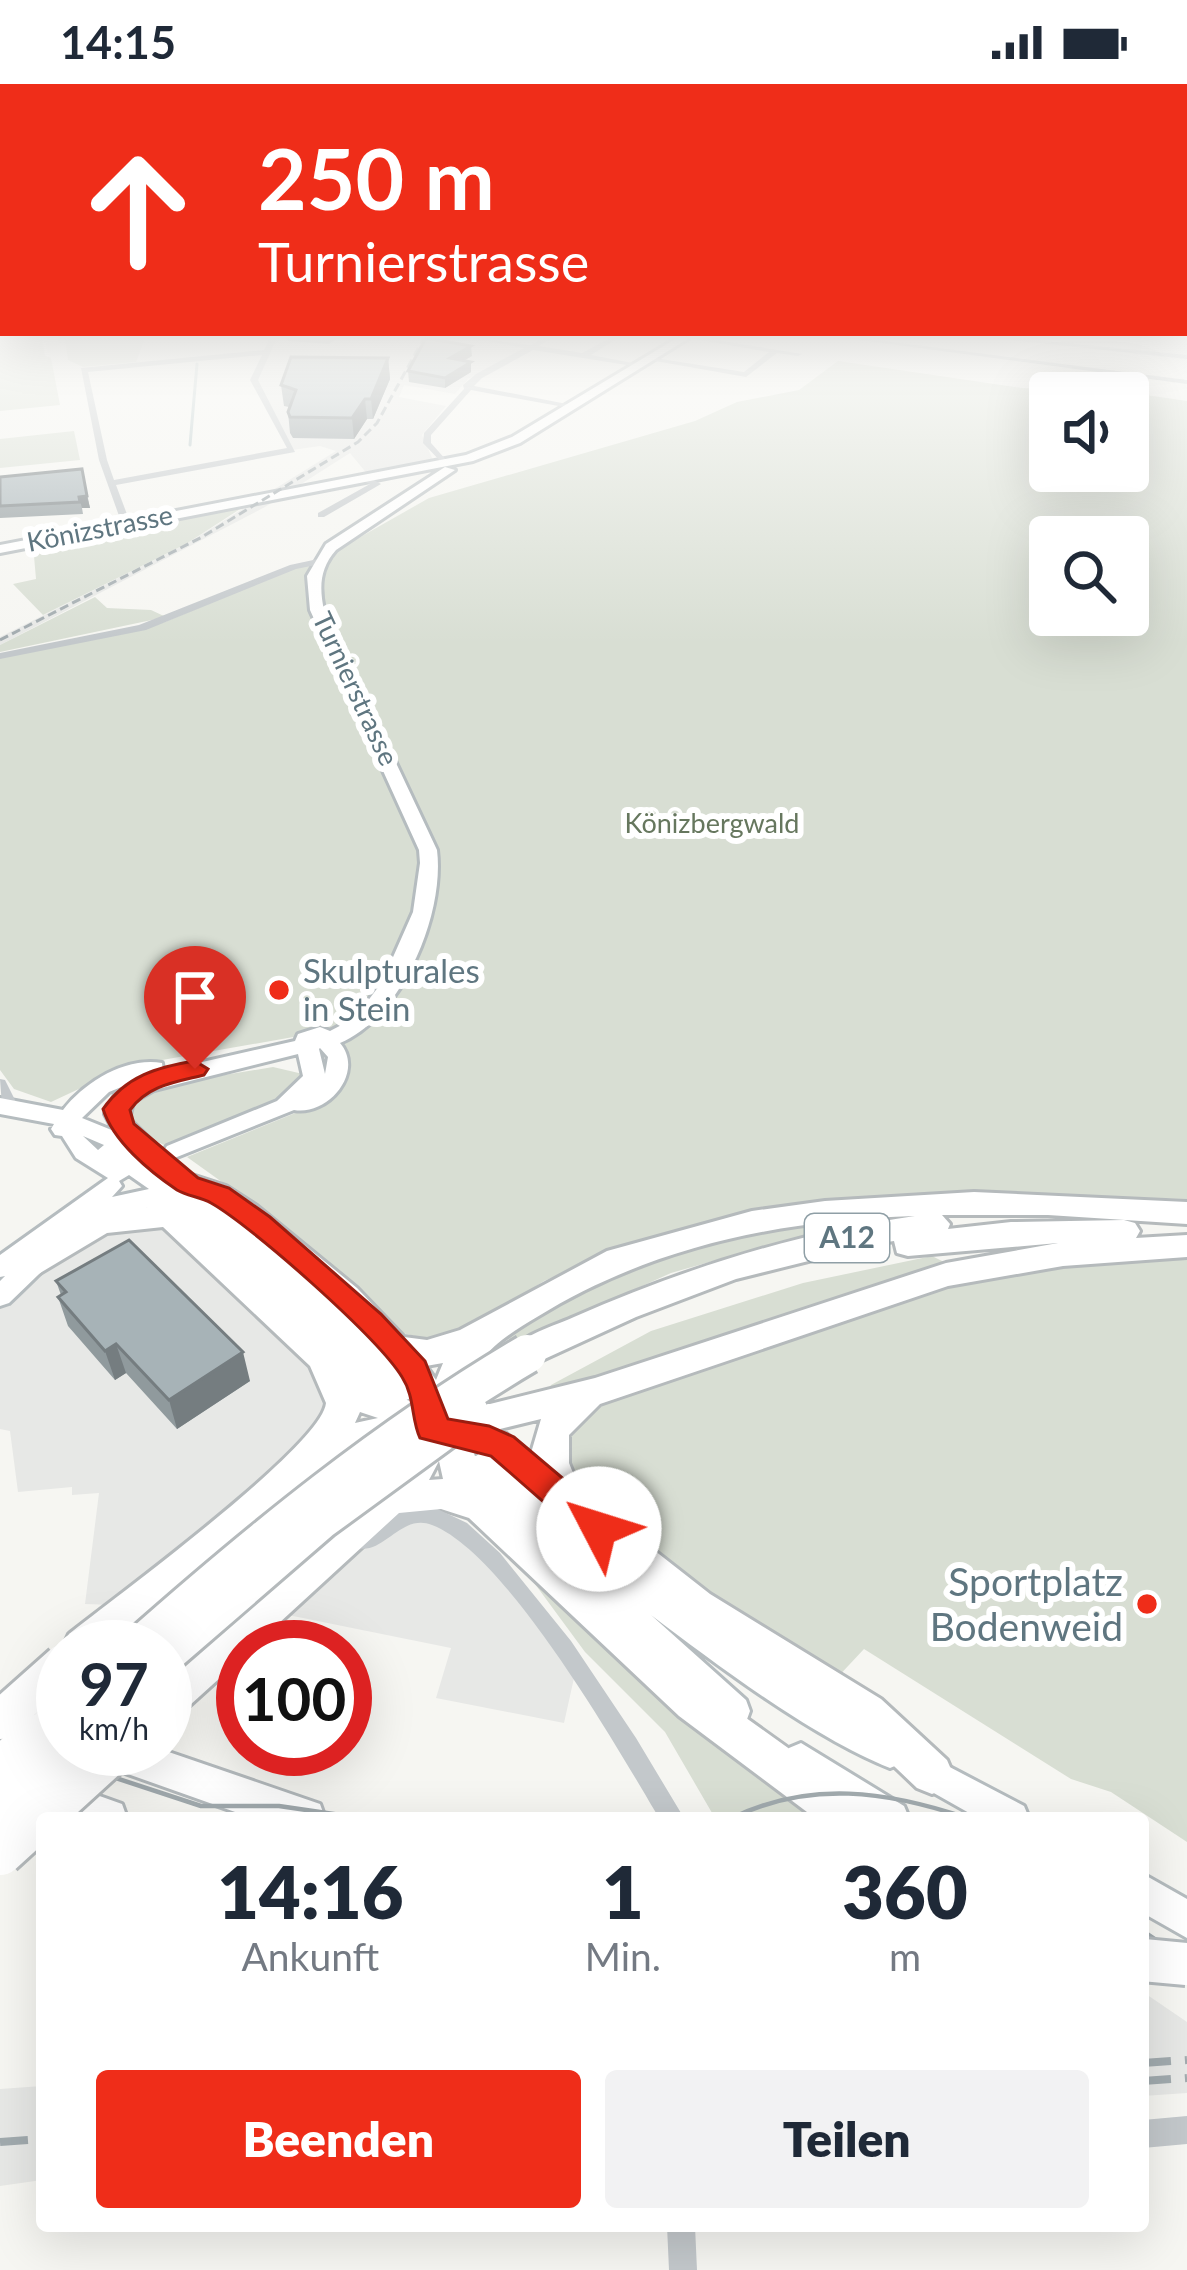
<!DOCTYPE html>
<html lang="de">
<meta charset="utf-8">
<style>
body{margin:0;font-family:Lato,sans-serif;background:#f2f2f3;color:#1f2937;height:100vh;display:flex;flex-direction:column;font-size:45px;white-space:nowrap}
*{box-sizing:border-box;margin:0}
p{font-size:39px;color:#747a83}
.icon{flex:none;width:66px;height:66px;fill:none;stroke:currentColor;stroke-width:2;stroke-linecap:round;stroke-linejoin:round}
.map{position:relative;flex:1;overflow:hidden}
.sheet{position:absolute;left:36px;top:1728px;width:1113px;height:420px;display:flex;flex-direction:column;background:#fff;border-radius:12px;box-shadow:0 12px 48px #0002}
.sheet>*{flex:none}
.banner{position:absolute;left:0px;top:0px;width:1188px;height:252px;box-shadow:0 12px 48px #0002;background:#ef2d19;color:#fff;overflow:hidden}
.buttons{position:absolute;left:1029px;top:288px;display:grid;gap:24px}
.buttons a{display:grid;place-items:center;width:120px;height:120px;border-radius:12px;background:#fff;box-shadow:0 12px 48px #0002;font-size:60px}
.speed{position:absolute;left:36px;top:1536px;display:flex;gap:24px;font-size:60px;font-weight:700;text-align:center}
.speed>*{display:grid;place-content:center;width:156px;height:156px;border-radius:50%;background:#fff;box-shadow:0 12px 48px #0002;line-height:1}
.speed small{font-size:30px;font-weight:400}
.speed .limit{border:18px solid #d22;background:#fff;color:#111}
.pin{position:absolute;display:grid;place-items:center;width:102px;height:102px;color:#fff;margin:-123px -51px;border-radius:50% 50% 50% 0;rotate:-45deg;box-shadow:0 0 12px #0007}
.pin .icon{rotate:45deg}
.me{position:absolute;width:132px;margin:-66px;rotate:310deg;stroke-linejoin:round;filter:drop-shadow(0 0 9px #0008)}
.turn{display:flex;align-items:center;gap:42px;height:252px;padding:0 60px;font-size:54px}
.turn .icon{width:156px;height:156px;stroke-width:2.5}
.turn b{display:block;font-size:84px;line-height:102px}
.eta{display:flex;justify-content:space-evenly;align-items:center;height:204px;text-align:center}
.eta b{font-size:72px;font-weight:800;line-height:84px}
.primary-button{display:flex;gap:24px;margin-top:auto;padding:24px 60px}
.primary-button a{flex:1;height:138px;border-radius:12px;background:#ef2d19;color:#fff;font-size:48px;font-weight:800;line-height:138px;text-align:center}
.primary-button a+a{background:#f2f2f3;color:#1f2937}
.status{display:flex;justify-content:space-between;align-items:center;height:84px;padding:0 60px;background:#fff;direction:ltr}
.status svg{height:33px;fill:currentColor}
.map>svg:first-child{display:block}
.built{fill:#e7e8e6}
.green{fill:#d8ded3;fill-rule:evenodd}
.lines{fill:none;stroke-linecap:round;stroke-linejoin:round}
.stream{stroke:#b8c8ca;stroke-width:3}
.secondary-casing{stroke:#b5bcbf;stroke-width:6}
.primary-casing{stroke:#b4babd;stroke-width:6}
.motorway-casing{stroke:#b5babc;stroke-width:6}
.minor{fill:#c3c8cb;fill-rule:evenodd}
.secondary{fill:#fff;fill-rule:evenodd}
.primary{fill:#fff;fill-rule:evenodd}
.motorway{fill:#fff;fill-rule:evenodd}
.tram{stroke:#a1aaae;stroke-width:4.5}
.rail-far1{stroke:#a1aaae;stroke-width:3;stroke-dasharray:9 4.5;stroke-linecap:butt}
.rail{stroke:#a1aaae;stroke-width:8;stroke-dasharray:28 14;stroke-linecap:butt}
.primary-bridge-casing{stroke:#b4babd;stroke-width:48;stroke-linecap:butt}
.motorway-bridge-far1-casing{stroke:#b5babc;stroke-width:44;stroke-linecap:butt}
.motorway-bridge-casing{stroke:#b5babc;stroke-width:52;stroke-linecap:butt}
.primary-bridge{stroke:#fff;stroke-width:42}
.motorway-bridge-far1{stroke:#fff;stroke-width:38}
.motorway-bridge{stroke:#fff;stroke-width:46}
.wall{fill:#909a9d}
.shaded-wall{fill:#757d80}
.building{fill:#a7b3b7;stroke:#757d80;stroke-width:3}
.route{fill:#ef2d19;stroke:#9b1d10;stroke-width:3}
.poi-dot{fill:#ef2d19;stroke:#fff;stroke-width:4.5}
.labels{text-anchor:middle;stroke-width:12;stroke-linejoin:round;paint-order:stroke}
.far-street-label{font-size:27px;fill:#5f7680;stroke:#fff}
.far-park-label{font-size:27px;fill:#66775e;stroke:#fff}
.shield{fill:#fff;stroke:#8f9fa6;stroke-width:3}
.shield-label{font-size:30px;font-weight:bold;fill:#5f7680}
.poi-label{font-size:33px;fill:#5f7680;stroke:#fff;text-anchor:start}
.near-poi-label{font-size:39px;fill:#5f7680;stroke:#fff;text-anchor:end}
</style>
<div class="status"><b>14:15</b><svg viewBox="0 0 49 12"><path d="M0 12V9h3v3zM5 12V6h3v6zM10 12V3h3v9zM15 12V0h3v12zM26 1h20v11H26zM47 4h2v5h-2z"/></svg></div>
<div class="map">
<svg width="1187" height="2186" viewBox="0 0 1187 2186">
<rect width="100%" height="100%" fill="#f6f6f2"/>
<!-- built -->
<path class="built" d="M275,254H484L526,263L468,295L455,310L404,301L399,313L446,322L422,351L433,376L368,391L350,369L265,423L0,561V553L186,460L336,367L320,362L292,366L256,295Z
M158,1139L177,1150L303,1264L355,1370L113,1521L85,1520L99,1409L72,1411V1403L18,1408L10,1347L0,1345V1224L87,1156L102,1148Z
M418,1437L450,1443L516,1510L574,1594L564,1639L436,1614L451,1564L283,1530L333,1484L396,1441Z
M1143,1908L1187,1938V2009L1143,2012Z
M42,2002V2096L0,2102V2005Z"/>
<!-- green -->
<path class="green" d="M0,254H42L45,272L51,274L60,321L0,327Z
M145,254L136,278L83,283L68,276L65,255Z
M838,277L1022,304L1043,305L1051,297L1187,317V1115L995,1112L608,1170L544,1197L474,1242L428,1255L402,1249L374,1229L254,1121L187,1073L325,1017L350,988L349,972L340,960L299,952L128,982L51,1018L14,1005L0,986V574L165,538L298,482L329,477L341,464L429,414L695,337L737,318L799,306ZM1050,309H1128V387H1050ZM1050,453H1128V531H1050Z
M74,347L80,376L0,384V355Z
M251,418L186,460L43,531L13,500L36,495L33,461Z
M95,513L107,524L151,526L166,533L0,568V561Z
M273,983L303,990L287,1014L164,1061L146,1052L130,1035L132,1019L170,1000Z
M868,1133L671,1189L514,1260L504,1250L594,1195L749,1146Z
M932,1172L950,1181L544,1313L551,1301L651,1247L803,1199Z
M1187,1174V1758L1111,1708L1071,1695L864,1565L834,1597L617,1447L553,1376L564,1338L620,1308L946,1204L1063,1182Z
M521,1481L821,1734H715L665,1648L585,1568Z"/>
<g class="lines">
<!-- stream -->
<path class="stream" d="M190,361L197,280"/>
<!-- secondary casing -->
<g class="secondary-casing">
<path id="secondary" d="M677,254H689L520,359L473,377L0,469V461L466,371L512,353Z
M445,383L455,386L336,466C320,484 319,503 324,526L437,766C445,831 402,933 340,959C365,988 328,1032 294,1026L172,1075L178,1083L174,1089L163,1090L182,1107L184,1099H202L418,1294L422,1302L418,1310L393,1323L383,1320L167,1122C99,1122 56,1175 9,1219L0,1222V1197L5,1192L0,1193V1171L108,1094L76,1074L62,1052L55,1051L51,1045L54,1040L0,1030V1014L63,1026C85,998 125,973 162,979L163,987L295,957L298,950L320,943L330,947L355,934L382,898L413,828L420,779L419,766L310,526L307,492L326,460ZM320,964L328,973L325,990L319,965ZM298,970L303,992L277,1017L167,1062L163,1068L129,1035L133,1018L154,1006ZM146,993L116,1009L105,1030L114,1047L82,1034L109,1008ZM83,1052L104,1061L98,1066ZM129,1091L149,1105L112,1113L122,1102L119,1097Z
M488,1364L498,1368C623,1479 756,1575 902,1657L907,1668L902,1679L890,1684C814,1654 717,1581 651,1531L746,1616L750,1627L746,1638L734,1642L722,1638L456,1389L452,1381L456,1373L466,1369L476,1372Z
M801,1659L904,1722L909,1734H862L789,1686L784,1675L789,1664Z
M921,1668L1024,1722L1029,1734H978L909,1695L904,1684L909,1673Z
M1143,1790L1187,1815V1854L1143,1829Z"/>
</g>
<!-- primary casing -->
<g class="primary-casing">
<path id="primary" d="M88,1665H160L320,1720L325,1734H252L94,1678Z
M49,1694L122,1720L127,1734H55L35,1726L30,1713L35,1700Z"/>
</g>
<!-- motorway casing -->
<g class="motorway-casing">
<path id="motorway" d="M189,1090L226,1102L257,1122L357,1204L404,1253L427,1256L460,1246L607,1167L752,1127L825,1117L974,1108L1187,1118V1140L1048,1131H942L950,1140L948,1145L1011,1138L1124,1136L1135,1139L1140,1147L1136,1154L1187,1151V1173L1063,1182L948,1202L600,1320L569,1351V1379L581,1409L710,1510L881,1615L947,1676L953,1690L947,1704L932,1710L917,1704L853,1643L682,1534L474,1367L476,1385L494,1411L707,1606L865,1719L871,1734H815L679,1632L469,1434L441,1425L399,1429L253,1563H243V1573L179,1631L165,1637V1592L387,1394L411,1361L374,1363L299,1407L112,1563H63L69,1550C113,1515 322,1362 326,1319L310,1282L163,1143L107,1149L35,1192L24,1188L19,1180L24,1172L89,1131L148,1123L162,1113L173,1116L383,1308L410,1317C386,1252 285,1172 229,1133C213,1122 183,1115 174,1101L178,1094ZM915,1132C796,1149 683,1185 574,1233C554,1242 520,1251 510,1270L515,1279L527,1283L636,1233L736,1195L881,1159L894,1157L897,1169L908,1172L1058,1159L946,1179L595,1294L490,1320H469C464,1277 505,1252 537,1233C652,1162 781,1136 915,1132ZM443,1279L436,1296L426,1282ZM360,1328L378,1334L355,1339ZM541,1335L531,1369L500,1345ZM439,1377L443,1395L429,1396Z"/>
</g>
<!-- minor -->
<path class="minor" d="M270,254H277L258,296L295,368L116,401L131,441L123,443L99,376L81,284L264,266ZM262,271L250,296L287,364L114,396L107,376L88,288Z
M472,254L531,261L544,254H552L539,262L582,269L610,254H618L591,271L643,281L639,283L533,266L482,294L474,302L572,321L575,325L471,306L431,351V359L447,377L443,380L423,359L424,349L464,305L463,301L476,290L524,264Z
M689,254H704L802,270L798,272L777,269L746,293L644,275L648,273L744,288L769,268Z
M845,254H862L1187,296V300Z
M994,254H1015L1187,271V275Z
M361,392H367L381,400L324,433H318V429L370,400L361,396Z
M318,475L323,478L321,480L296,485L146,546L0,575V569L139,541L290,481Z
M0,995L5,996L18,1022L16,1026H4L2,1022Z
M412,1422H431L467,1439L500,1469L571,1557L636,1654L684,1734H659C617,1663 506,1469 432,1441C401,1429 384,1471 357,1464L354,1458C366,1439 390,1429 412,1422Z
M1187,2032V2060L1143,2064V2036Z
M667,2142H695L697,2186H669Z"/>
<!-- secondary -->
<use href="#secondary" class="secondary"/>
<!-- primary -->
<use href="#primary" class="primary"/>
<!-- motorway -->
<use href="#motorway" class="motorway"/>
<!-- tram -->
<path class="tram" d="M0,1656L201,1722H279L361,1734
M732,1734C810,1696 887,1707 967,1734
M1143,1847L1187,1877"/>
<!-- rail-far1 -->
<path class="rail-far1" d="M0,556L202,453L358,358L377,339L424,254"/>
<!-- rail -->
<path class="rail" d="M1143,1979L1187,1976
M1143,1997L1187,1994
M0,2058L42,2055"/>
<!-- primary-bridge casing -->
<g class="primary-bridge-casing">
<path id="primary-bridge" d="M1143,1876L1187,1880"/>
</g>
<!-- motorway-bridge-far1 casing -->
<g class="motorway-bridge-far1-casing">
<path id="motorway-bridge-far1" d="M139,1563C261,1455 386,1353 527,1270
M165,1571L321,1436L469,1328
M0,1636L63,1580
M34,1657L63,1631"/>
</g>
<!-- motorway-bridge casing -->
<g class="motorway-bridge-casing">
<path id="motorway-bridge" d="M0,1688L37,1654
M0,1723L63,1665
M0,1768L113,1665"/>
</g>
<!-- primary-bridge -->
<use href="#primary-bridge" class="primary-bridge"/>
<!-- motorway-bridge-far1 -->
<use href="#motorway-bridge-far1" class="motorway-bridge-far1"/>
<!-- motorway-bridge -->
<use href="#motorway-bridge" class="motorway-bridge"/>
</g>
<!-- wall -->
<path class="wall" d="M287,254H337L329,260L288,257Z
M472,272L463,277L471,288L445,304L409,298L408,287Z
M388,274L390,295L373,335H367L354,355L293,354L290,349L288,328L289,323L284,322L281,301Z
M82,385L90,424H82L83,430L0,434V393Z
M56,1197L250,1297L177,1345L126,1289L115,1296L68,1242L58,1213L61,1211Z"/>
<!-- shaded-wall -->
<path class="shaded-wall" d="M471,262L472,272L450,284V274Z
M388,274L390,295L373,335L371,315Z
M471,278V288L445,304V294Z
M365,315L367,335L354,355L352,334Z
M87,412L90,424H82L79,413Z
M116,1260L126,1289L115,1296L105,1267Z
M243,1268L250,1297L177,1345L169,1316Z"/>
<!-- building -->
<path class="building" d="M426,254L471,262L450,274L471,278L445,294L408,287Z
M291,273L388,274L371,315H365L352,334L290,333L288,328L296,306L281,301Z
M82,385L87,412L79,413L80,418L0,422V393Z
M129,1156L243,1268L169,1316L116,1260L105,1267L58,1213L66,1208L56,1197Z"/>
<!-- sky -->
<linearGradient id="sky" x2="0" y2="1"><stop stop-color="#95bcdc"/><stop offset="0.45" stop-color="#fbfbf9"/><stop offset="1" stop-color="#fbfbf9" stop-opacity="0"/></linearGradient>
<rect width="1187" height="560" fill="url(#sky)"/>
<!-- route -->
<path class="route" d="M195,977L208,985L204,991C176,998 148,1001 130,1026L134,1040L198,1094L229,1104L270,1133L381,1230L425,1277L448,1335L489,1342L514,1353L611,1435L616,1445L611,1456L599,1460L587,1456L491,1372L420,1354C411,1335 415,1313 402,1293C378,1254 252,1142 211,1119C201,1113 187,1112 177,1106C149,1087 113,1057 103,1025C126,992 157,983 195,977Z"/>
<!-- markers -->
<g class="poi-dot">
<circle cx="279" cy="906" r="12"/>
<circle cx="1147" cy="1520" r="12"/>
</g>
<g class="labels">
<!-- far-street labels -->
<g class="far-street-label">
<text transform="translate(100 445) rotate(-11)" y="9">Könizstrasse</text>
<text transform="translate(355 605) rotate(65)" y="9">Turnierstrasse</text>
</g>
<!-- far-park labels -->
<g class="far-park-label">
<text x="712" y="749">Könizbergwald</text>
</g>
<!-- shield labels -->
<rect class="shield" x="805" y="1130" width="84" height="48" rx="9"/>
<g class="shield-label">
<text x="847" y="1164">A12</text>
</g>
<!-- poi labels -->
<g class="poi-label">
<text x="303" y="899">Skulpturales<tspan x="303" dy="38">in Stein</tspan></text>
</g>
<!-- near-poi labels -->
<g class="near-poi-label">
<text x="1123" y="1512">Sportplatz<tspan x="1123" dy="45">Bodenweid</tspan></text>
</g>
</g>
</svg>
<div class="buttons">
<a><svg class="icon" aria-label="sound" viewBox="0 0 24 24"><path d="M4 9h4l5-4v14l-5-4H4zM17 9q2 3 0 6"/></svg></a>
<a><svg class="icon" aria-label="search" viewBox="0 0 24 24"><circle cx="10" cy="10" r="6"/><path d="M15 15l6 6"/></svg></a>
</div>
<div class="speed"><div>97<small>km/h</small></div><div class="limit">100</div></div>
<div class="pin" style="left:195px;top:985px;background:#d93025"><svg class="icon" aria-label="arrive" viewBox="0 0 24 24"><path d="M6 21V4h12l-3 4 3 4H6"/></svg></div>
<svg class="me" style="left:599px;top:1445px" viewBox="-20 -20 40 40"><circle r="19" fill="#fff"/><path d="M0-13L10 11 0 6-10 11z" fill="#ef2d19"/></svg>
<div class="banner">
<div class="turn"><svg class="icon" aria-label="ahead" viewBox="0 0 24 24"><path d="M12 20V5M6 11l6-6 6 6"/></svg><div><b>250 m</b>Turnierstrasse</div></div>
</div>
<section class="sheet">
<div class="eta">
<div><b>14:16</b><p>Ankunft</p></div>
<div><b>1</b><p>Min.</p></div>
<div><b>360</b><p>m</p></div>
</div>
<div class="primary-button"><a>Beenden</a><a>Teilen</a></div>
</section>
</div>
